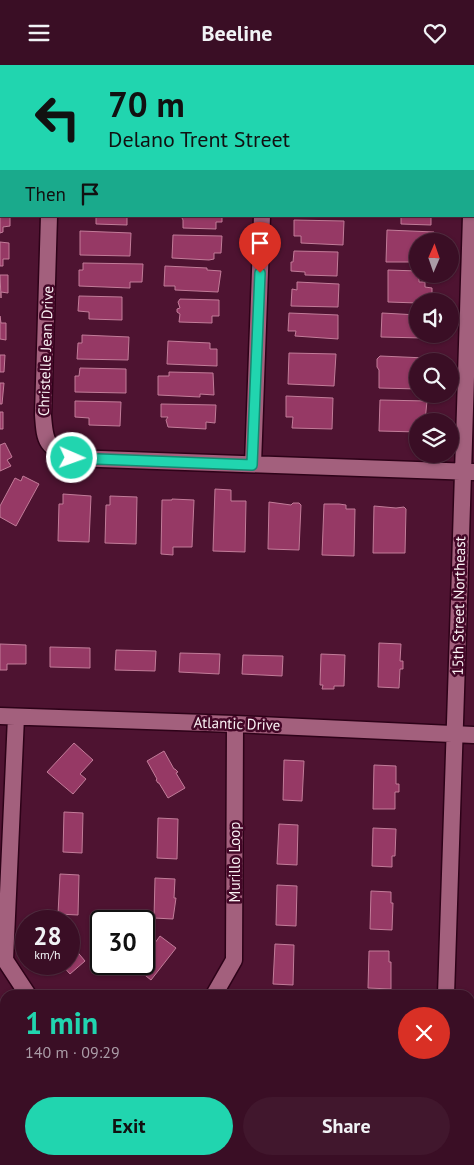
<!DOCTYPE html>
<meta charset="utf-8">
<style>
body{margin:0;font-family:"PT Sans",sans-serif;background:#41172d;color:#f1f3f6;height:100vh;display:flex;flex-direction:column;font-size:19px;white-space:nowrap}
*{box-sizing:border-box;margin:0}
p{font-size:16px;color:#ab9ca7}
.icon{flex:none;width:28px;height:28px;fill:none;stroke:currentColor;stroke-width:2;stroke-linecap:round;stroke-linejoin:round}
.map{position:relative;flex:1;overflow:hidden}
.drawer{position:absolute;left:0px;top:925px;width:475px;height:175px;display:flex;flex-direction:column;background:#3a0e25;border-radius:15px 15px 0 0;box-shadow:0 1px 4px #0004,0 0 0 1px #542e42}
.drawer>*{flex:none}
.guide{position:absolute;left:0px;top:0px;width:475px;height:152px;box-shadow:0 1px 4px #0004,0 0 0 1px #542e42;background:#21d5af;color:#111;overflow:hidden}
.needle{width:32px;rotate:2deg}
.fabs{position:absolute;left:409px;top:168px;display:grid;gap:10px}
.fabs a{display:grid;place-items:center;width:50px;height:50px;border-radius:50%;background:#3a0e25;box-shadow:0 1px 4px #0004,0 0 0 1px #542e42;font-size:25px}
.speed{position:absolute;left:15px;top:845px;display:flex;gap:10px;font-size:25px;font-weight:700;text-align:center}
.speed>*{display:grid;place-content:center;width:65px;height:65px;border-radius:50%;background:#3a0e25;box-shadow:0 1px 4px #0004,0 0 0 1px #542e42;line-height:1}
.speed small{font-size:12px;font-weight:400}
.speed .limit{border:2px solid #111;border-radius:8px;background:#fff;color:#111}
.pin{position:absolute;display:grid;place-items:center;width:42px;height:42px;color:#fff;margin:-51px -21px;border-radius:50% 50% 50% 0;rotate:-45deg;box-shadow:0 0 5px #0007}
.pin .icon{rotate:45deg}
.me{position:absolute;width:55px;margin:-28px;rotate:92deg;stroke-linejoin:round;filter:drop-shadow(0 0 4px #0008)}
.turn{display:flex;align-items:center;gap:18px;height:105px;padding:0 25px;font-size:22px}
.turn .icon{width:65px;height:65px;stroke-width:2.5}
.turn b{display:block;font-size:35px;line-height:42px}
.then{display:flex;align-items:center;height:48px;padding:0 25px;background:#0003;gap:10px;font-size:19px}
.round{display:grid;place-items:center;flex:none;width:52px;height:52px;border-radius:26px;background:#41172d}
.head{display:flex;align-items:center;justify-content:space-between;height:85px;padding:0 25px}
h1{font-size:30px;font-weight:600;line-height:38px;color:#21d5af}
.button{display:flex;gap:10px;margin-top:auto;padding:10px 25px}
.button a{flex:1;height:58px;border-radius:30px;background:#21d5af;color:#111;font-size:20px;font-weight:600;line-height:58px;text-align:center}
.button a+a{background:#41172d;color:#f1f3f6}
header{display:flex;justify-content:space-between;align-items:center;height:65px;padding:0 25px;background:#3a0e25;font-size:22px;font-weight:600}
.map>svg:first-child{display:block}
.building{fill:#963965;stroke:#c27c99}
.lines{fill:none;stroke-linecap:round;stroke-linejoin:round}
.street-casing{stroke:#2d0218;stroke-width:19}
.street{stroke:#a3607d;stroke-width:16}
.route-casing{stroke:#158a72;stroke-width:12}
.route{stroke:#21d5af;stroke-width:9}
.labels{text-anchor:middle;stroke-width:5;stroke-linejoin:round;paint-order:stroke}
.street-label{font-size:15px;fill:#faf2f4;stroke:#430727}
</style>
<header><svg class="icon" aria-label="menu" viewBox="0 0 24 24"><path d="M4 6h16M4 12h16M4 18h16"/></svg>Beeline<svg class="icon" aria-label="heart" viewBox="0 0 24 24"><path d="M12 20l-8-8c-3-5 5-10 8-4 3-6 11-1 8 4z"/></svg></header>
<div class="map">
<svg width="474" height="1100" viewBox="0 0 474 1100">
<rect width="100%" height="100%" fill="#4e1331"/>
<!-- building -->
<path class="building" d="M179,0H222V1H179Z
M303,0H350L303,1Z
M393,0H431L393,1Z
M0,84H1V107H0Z
M0,114H1V138H0Z
M0,145L1,151H10V161L3,162V167L0,168Z
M82,151H127V160L96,159V152Z
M181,151H222V157H216V164L183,163V155Z
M401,151H431V160L401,159Z
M294,155L344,156L343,180L301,178V171H294Z
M387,165L434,167V176H418V197H386Z
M80,166L131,168L130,191L80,190Z
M173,170L222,171L221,188H214V194L209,195L172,193Z
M0,177L9,178V194H3V201H0Z
M294,186L338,187L337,211L305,210V207L291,206V197H293Z
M83,198L143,199L142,217H130V223L79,221V205H83Z
M165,201L207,203V205L221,206L218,227L175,225V221H164Z
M388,205L418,206V209H419V217H425V222L432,223V236H418V238L388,237Z
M0,210H8V228L1,227V233Z
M297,217L339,219L338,242L291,241L292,224L297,225Z
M79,231L122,232V255L89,254V247L78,246Z
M180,234L219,235V251H212V258L179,257L180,249L177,247V244L180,243L178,237Z
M289,248L338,250V274L295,271L296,266H288Z
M382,248L418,250V269H424L423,273L381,272Z
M0,251L1,258H6V275L0,274Z
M82,270L129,272L128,295L77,294L78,278H82Z
M168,276L210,278V284H217V301L167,299Z
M289,288L336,289L334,321L288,319Z
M0,290H5L4,307H0Z
M380,291L426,293V296H418V324L379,323V305L377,302V294Z
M80,303L126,304V328L75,327V311H79Z
M169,307L213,308L214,330L200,329V332L158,330V311H169Z
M0,318H4L2,339H0Z
M286,331L333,333L332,364L292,363L293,352H286Z
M380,335L427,336L425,356H418V367L379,366Z
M75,336L121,337L120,361L89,360V353L75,352Z
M161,339L216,340L215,358L206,357V364L168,362L166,355L168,352H161Z
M0,347H3V364H0Z
M5,378L12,392L7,395L11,401L0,406V380Z
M23,411L39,419L16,461L0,452V441L15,413L21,416Z
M215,424L231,425V436H246L245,487L213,486Z
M63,429L91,431L89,477L58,476L59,439H63Z
M110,431L137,432L136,479L105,478L106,440H110Z
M172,434L194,435L192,482H173V490L161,489L162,435H172Z
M269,437L291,440L293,438H299L301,440L299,485L268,484Z
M324,439H339L346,440V444H355L354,491L322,490Z
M374,441L396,443L404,442L406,444L405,488H373Z
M379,578L401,579L400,596H403V604H400L399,623L378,622Z
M0,579L26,580V599H7V605H0Z
M50,582L90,583V603L50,602Z
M116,585L156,586L155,606L115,605Z
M180,588L220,589L219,609L179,607Z
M321,589L345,590L344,621H334V624H322L323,620H320Z
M243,590L283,591L282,611L242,609Z
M74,678L93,695L80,709L86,714L73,729L47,707Z
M164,686L174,704H175L178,707L176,708L185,723L168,733L159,718H158L156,715L157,714L147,696Z
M284,695L304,696L302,736L283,735Z
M374,700L396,701V719H399V727H395V744H373Z
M64,747L83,748L82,788L63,787Z
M158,753L178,754L177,794L157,793Z
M279,759L298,760L297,800L277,799Z
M373,763L396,764L395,791H392V802L372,801Z
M60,809L79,810L78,850L58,849Z
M155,813L175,814L174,833H176L173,854L154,853Z
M277,820L297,821L296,861L276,860Z
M371,826L391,827V838H393L392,865L370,864Z
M160,871L176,883L151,915L136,903L139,899H144V893Z
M69,877L85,896L70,909L61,899H69Z
M275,879L294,880L293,920L273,919Z
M369,886H389V897H391V924L368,923Z
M0,993H5V1013L0,1012Z
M88,1095H116V1097L88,1096Z
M155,1095H190V1100L155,1099Z
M222,1095H258V1100H230V1097H222Z
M288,1095H325V1100H288Z
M358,1095H386L381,1100H353Z"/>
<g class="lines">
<!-- street casing -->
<g class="street-casing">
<path id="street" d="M32,0V1
M267,1V0
M474,83V76
M49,151L43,350C45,379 46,380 72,393L474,407
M253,399L262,151
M0,651L235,659L474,670
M16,652L5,895L28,930
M214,930L234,895L235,659
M446,930C456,670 462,411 471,151
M439,1100L440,1095"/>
</g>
<!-- street -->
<use href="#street" class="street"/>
</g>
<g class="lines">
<!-- route casing -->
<g class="route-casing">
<path id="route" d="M72,393L252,400L260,208"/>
</g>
<!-- route -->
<use href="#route" class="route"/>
</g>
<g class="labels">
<!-- street labels -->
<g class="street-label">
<text transform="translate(46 286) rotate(-88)" y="5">Christelle Jean Drive</text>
<text transform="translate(459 541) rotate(-89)" y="5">15th Street Northeast</text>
<text transform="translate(237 659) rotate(2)" y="5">Atlantic Drive</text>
<text transform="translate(235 797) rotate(-90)" y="5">Murillo Loop</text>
</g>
</g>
</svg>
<div class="fabs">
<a><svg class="needle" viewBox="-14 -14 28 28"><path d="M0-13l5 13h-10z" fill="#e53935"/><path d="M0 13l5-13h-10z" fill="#ab9ca7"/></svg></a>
<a><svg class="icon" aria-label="sound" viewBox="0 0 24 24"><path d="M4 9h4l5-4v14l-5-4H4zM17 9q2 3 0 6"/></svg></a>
<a><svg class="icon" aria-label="search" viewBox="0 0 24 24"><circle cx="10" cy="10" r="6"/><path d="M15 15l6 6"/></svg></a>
<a><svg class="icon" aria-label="layers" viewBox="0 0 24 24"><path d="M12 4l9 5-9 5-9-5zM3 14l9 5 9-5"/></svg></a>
</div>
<div class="speed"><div>28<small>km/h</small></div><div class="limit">30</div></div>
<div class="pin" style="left:260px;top:208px;background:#d93025"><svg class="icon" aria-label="arrive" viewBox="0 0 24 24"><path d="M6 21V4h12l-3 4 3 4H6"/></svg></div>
<svg class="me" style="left:72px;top:393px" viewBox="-20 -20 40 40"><circle r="17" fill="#21d5af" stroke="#fff" stroke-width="3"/><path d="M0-11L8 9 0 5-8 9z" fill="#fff"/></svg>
<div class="guide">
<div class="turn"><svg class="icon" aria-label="left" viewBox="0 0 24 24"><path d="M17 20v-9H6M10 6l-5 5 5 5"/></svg><div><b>70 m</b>Delano Trent Street</div></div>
<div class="then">Then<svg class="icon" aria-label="arrive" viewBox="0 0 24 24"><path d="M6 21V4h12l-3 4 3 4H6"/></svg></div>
</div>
<section class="drawer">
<div class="head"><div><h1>1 min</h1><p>140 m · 09:29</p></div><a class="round" style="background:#d93025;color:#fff"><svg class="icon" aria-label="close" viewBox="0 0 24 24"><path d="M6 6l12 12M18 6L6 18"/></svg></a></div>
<div class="button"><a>Exit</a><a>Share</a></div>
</section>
</div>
